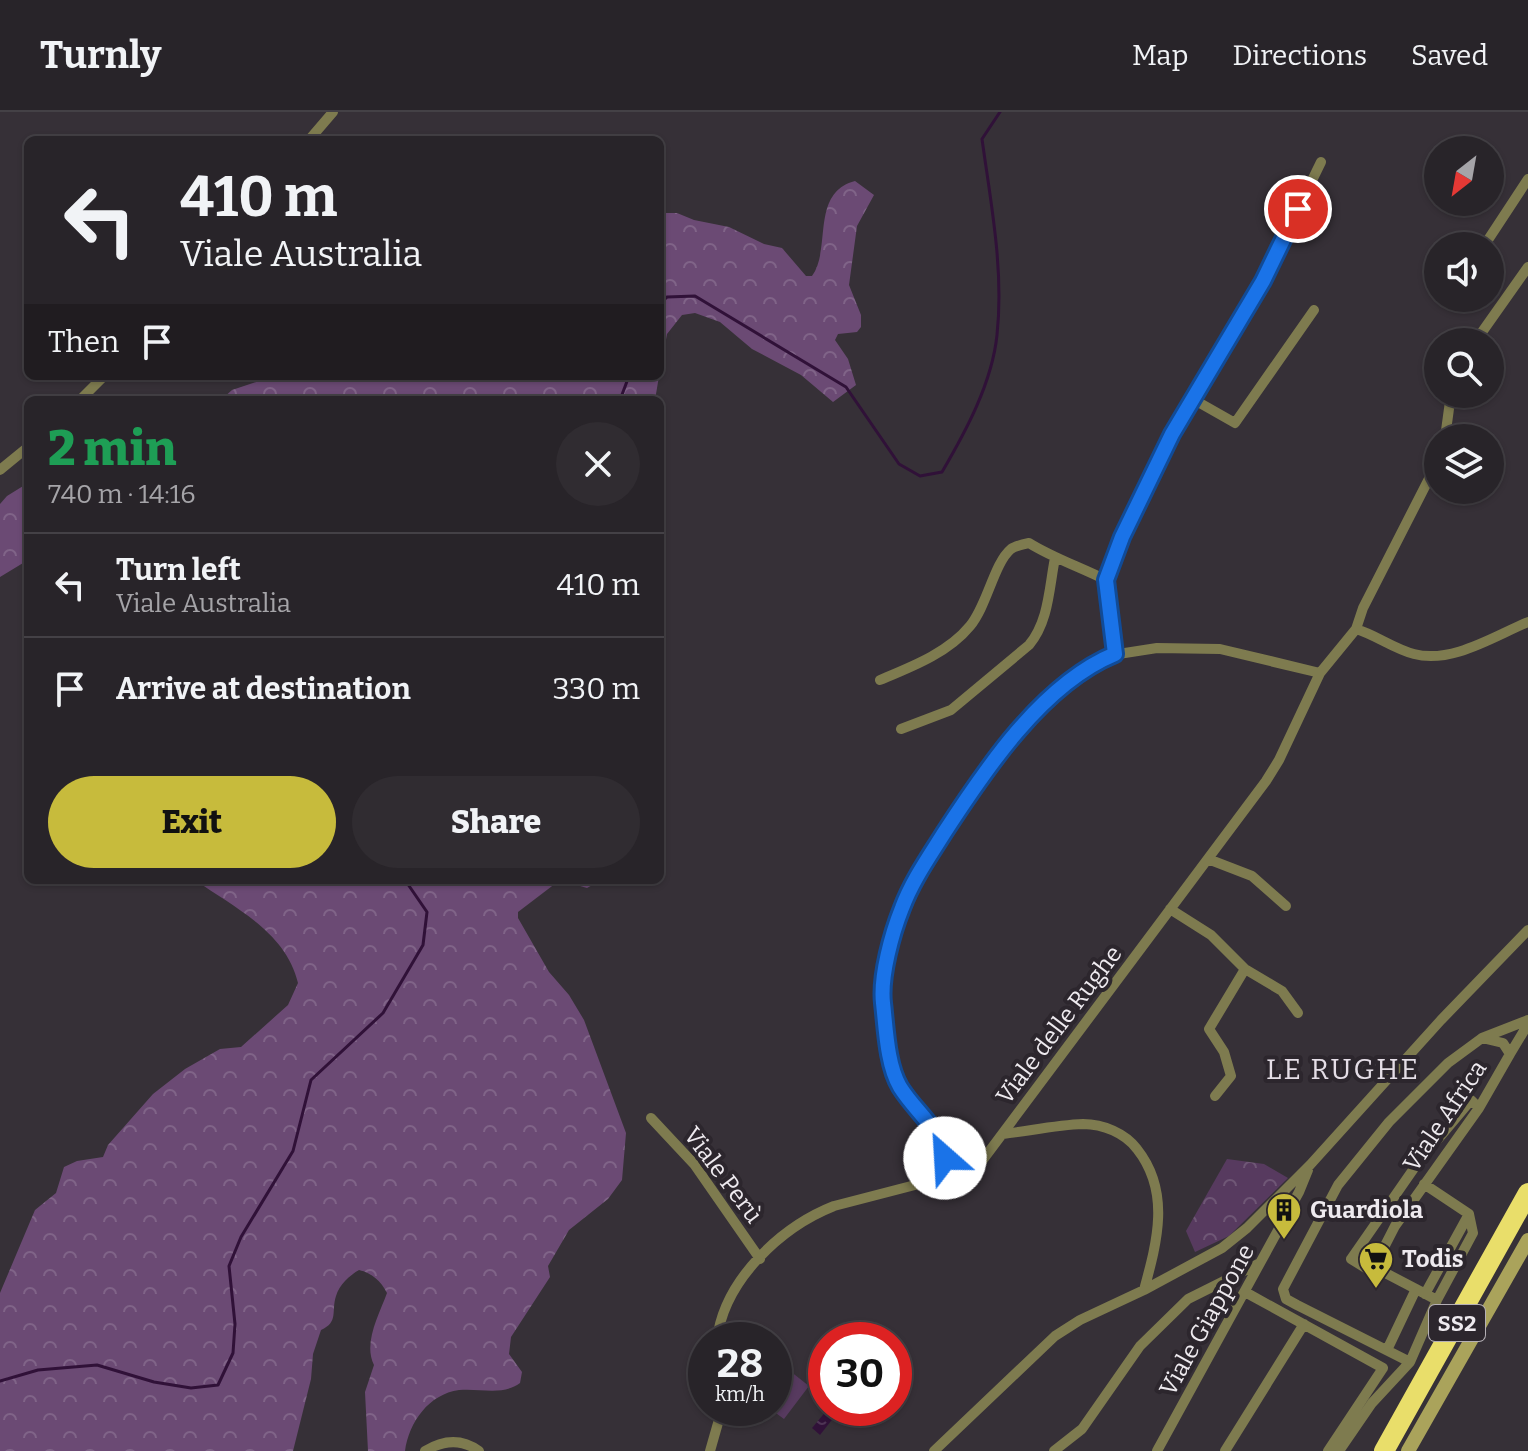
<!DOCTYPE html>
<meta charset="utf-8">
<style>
body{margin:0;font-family:Bitter,serif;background:#302c31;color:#f1f3f6;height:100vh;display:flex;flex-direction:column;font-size:30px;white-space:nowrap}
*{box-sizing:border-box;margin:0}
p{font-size:26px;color:#a5a4a8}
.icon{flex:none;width:44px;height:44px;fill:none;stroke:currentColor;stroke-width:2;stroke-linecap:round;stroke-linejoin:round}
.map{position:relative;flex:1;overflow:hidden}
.sheet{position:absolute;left:24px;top:284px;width:640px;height:488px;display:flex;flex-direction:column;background:#282429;border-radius:12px;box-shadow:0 2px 6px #0004,0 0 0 2px #444146}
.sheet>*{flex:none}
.top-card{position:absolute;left:24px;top:24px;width:640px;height:244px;border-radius:12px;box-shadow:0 2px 6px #0004,0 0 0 2px #444146;background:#282429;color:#f1f3f6;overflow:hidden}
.needle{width:52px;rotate:211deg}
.fabs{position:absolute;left:1424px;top:24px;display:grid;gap:16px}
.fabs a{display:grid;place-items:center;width:80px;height:80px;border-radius:50%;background:#282429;box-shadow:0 2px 6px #0004,0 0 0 2px #444146;font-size:40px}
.speed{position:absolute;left:688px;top:1210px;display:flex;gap:16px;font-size:40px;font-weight:700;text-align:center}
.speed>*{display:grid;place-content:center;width:104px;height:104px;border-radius:50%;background:#282429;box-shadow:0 2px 6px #0004,0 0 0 2px #444146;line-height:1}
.speed small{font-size:20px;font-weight:400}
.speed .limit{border:12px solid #d22;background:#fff;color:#111}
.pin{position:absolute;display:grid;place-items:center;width:68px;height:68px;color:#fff;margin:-34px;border:4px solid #fff;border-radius:50%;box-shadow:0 2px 8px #0007}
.me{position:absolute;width:88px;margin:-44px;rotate:334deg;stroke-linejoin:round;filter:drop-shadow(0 0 6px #0008)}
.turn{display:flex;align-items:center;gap:28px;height:168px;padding:0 24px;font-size:36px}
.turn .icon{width:104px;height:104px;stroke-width:2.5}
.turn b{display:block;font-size:56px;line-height:68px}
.then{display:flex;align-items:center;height:76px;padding:0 24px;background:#0003;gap:16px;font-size:30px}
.round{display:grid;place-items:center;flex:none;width:84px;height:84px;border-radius:42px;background:#302c31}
.overview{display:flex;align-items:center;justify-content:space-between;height:136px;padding:0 24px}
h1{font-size:48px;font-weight:800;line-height:60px;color:#1e9e55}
.action{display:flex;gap:16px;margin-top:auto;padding:16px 24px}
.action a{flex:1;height:92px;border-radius:48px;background:#c7bb3c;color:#111;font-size:32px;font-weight:800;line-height:92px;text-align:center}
.action a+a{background:#302c31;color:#f1f3f6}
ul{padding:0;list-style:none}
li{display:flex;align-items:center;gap:24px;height:104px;padding:0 24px;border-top:2px solid #444146}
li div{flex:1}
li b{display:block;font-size:30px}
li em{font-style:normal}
header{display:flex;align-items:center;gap:48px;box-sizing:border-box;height:112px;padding:0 40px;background:#282429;border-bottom:2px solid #444146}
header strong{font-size:38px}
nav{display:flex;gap:44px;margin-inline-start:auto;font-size:28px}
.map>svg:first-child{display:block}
.forest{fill:url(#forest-crowns)}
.park{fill:url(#park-crowns)}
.pitch{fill:#573a5f}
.water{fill:url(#water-ripples)}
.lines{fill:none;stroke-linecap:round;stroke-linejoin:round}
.stream{stroke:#301138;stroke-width:3}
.street{stroke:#7e7b4f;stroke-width:10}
.secondary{stroke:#aaa35b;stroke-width:14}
.highway{stroke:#e9de6a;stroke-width:20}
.route-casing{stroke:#114b97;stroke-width:20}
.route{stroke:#1a73e8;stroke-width:14}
.labels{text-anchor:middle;stroke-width:8;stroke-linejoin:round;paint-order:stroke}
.shield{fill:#2c262d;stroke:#b4afb5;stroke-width:2}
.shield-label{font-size:22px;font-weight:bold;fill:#eeeaef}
.street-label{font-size:24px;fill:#eeeaef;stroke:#2c262d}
.poi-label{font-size:24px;font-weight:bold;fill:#eeeaef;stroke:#2c262d;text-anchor:start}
.quarter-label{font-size:28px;letter-spacing:2px;fill:#e5dee7;stroke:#2c262d}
</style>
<header>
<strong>Turnly</strong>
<nav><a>Map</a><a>Directions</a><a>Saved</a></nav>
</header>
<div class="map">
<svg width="1528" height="1339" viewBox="0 0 1528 1339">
<defs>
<pattern id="forest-crowns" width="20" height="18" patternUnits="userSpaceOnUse" patternTransform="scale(2)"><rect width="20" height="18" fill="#6b4a74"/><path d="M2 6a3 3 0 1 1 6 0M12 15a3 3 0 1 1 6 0" fill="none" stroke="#806488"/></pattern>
<pattern id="park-crowns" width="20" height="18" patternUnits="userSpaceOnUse" patternTransform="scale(2)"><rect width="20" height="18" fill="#573a5f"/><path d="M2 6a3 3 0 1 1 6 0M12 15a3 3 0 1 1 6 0" fill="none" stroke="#6f5776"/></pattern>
<pattern id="water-ripples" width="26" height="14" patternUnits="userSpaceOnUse" patternTransform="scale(2)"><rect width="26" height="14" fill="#301138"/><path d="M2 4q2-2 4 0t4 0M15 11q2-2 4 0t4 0" fill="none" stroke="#4e3455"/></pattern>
</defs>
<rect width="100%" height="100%" fill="#363037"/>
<!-- forest -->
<path class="forest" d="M855,69L874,83L857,114L849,173L861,203V215L857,220L838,222L835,228L848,247L856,273L833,290L801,263L752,237L720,210L695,201L682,203L667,222L660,261V101H677L694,108L729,115L764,132L782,136L806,164H812C832,137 810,81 855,69Z
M274,264H659L655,288H221L232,278Z
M28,371V448L0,465V392L7,384Z
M195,768H601L587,776L560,768L518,800V806L549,860L569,883L584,908L626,1021L622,1068L608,1087L569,1118L548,1154L550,1165L511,1225L509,1242L522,1260L520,1271C502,1284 481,1276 459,1278C429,1282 409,1310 405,1339H368L365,1280L374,1253C363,1231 379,1203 387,1181C381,1169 372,1161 359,1158C350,1163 339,1173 336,1184C331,1199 339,1210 321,1218L313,1242L311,1267L293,1339H0V1181L35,1098L56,1081L64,1055L77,1049L103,1045L108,1033L153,982L185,957L220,937L241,935L288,893L298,871C286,820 235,796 195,768Z"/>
<!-- park -->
<path class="park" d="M1227,1047L1264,1052L1288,1066L1229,1124L1195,1140L1186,1119Z"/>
<!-- pitch -->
<path class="pitch" d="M790,1259L809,1274L784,1307L769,1296H774V1281Z"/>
<!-- water -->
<path class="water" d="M827,1298L835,1304L820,1323L812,1316Z"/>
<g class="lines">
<!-- stream -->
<path class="stream" d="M660,191L667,185L695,184L846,275L899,352L920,364L942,360C966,319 992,271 997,223C1004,158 991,92 982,27L1000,0
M620,288L629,264
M0,1269L38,1258L97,1253L154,1270L191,1276L218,1273L233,1241L235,1212L229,1154L241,1125L293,1039L311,968L383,901L423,833L427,800L405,768"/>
<!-- street -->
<path class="street" d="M309,28L333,0
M1484,134L1528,67
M1475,230L1528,155
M1191,286L1235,311L1314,198
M80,288L104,264
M1445,326L1451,282
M0,358L28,335
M1356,517C1376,523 1394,537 1414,542C1452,552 1494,524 1528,510
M1115,542L1106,468L1122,425L1172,322L1263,169L1321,50
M880,568C911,555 948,541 970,514C987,494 994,451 1011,437C1015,434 1024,432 1029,431C1053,446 1080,455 1106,468
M901,617L951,598L1029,533C1049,509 1049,476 1055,446
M1208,747L1252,764L1286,794
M1170,797L1211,823L1245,857L1282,879L1298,901
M1482,926L1503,931L1510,942L1479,996L1395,1114L1374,1155L1437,1188L1410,1250L1297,1193L1286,1187L1283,1177L1338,1073L1389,1010L1448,951Z
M1482,926L1528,908
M1510,942L1528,912
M1215,984L1231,964L1224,940L1209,917L1245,857
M651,1006L694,1052L760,1147
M1003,1022C1029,1019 1056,1013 1083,1012C1103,1012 1125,1021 1137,1037C1171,1080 1157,1130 1144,1178
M950,1065L941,1027L899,973L891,943L883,887L889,838L902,795L921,757L977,672L1013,624L1040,596L1075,567L1112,543L1157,536L1220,537L1320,561
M1424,1072L1469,1102L1473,1121L1437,1188
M1374,1155L1372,1160L1351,1147L1417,1052L1471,988L1479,996
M1245,1180L1383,1256L1328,1339
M1425,1182L1469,1102
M717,1228C724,1168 781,1115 834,1094L969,1059L982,1049L1266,669L1279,648L1320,561L1356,517L1363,496L1438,349
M1387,1238L1416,1177
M425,1339C443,1328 461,1326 479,1339
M710,1339L720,1304L719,1296
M934,1339L1055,1224L1080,1208L1144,1178L1222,1136L1247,1116L1310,1053L1441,908L1528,818
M1054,1339L1082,1317L1140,1234L1188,1187L1260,1151
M1157,1339L1299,1080L1308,1058
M1225,1339L1304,1212
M1339,1339L1372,1291L1410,1250"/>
<!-- secondary -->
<path class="secondary" d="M1408,1339L1528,1128"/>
<!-- highway -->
<path class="highway" d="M1384,1339L1528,1081"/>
</g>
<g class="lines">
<!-- route casing -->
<g class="route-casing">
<path id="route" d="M945,1046C938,1013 917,1002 900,975C887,953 886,917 883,891C880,864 892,821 902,796C912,769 929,745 944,721C985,658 1042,572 1115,542L1106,468L1122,425L1172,322L1263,169L1298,97"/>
</g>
<!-- route -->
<use href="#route" class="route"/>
</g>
<!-- icons -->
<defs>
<g id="building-pin" transform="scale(1.8)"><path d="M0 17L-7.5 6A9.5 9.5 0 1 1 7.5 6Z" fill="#c7bb3c" stroke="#2c262d"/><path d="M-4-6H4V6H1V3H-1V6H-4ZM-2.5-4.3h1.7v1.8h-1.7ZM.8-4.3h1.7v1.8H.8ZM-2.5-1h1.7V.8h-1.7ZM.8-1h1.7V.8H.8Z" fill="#111"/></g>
<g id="supermarket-pin" transform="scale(1.8)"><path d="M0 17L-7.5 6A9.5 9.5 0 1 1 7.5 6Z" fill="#c7bb3c" stroke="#2c262d"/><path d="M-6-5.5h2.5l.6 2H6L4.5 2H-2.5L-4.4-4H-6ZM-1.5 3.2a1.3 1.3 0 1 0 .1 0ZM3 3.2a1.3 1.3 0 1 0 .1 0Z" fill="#111"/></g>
</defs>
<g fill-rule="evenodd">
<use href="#building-pin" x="1284" y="1098"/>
<use href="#supermarket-pin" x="1376" y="1147"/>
</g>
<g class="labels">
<!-- shield labels -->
<rect class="shield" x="1429" y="1193" width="56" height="36" rx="6"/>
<g class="shield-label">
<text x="1457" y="1219">SS2</text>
</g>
<!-- street labels -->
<g class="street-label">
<text transform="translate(1059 913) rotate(-53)" y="8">Viale delle Rughe</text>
<text transform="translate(1445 1004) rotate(-56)" y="8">Viale Africa</text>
<text transform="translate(723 1063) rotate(53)" y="8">Viale Perù</text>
<text transform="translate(1207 1208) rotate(-61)" y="8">Viale Giappone</text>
</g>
<!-- poi labels -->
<g class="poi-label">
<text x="1310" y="1106">Guardiola</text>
<text x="1402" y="1155">Todis</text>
</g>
<!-- quarter labels -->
<g class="quarter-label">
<text x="1343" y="967">LE RUGHE</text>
</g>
</g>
</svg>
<div class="fabs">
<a><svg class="needle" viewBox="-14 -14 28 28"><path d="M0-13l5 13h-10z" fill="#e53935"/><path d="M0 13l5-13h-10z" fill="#a5a4a8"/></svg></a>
<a><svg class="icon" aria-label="sound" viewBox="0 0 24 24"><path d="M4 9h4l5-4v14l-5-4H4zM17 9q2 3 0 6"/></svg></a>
<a><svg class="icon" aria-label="search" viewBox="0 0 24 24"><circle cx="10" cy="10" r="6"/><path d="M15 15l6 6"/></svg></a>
<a><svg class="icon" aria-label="layers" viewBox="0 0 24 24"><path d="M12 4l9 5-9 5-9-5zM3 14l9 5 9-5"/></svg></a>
</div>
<div class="speed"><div>28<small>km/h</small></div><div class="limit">30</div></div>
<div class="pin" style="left:1298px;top:97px;background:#d93025"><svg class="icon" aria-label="arrive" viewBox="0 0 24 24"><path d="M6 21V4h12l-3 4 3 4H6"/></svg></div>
<svg class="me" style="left:945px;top:1046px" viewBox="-20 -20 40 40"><circle r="19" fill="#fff"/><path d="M0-13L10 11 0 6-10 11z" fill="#1a73e8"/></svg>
<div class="top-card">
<div class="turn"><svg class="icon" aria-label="left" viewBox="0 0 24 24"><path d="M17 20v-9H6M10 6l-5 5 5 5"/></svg><div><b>410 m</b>Viale Australia</div></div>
<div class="then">Then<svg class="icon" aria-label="arrive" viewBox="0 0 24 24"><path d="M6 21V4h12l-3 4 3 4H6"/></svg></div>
</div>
<section class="sheet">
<div class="overview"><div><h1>2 min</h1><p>740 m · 14:16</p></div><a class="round"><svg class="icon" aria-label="close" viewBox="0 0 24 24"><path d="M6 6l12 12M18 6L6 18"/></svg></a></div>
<ul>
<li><svg class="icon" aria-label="left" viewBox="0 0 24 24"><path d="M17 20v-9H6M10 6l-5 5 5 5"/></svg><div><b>Turn left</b><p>Viale Australia</p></div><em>410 m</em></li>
<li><svg class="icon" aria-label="arrive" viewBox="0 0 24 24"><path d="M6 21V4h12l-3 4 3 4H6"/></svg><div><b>Arrive at destination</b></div><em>330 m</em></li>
</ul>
<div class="action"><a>Exit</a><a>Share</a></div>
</section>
</div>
